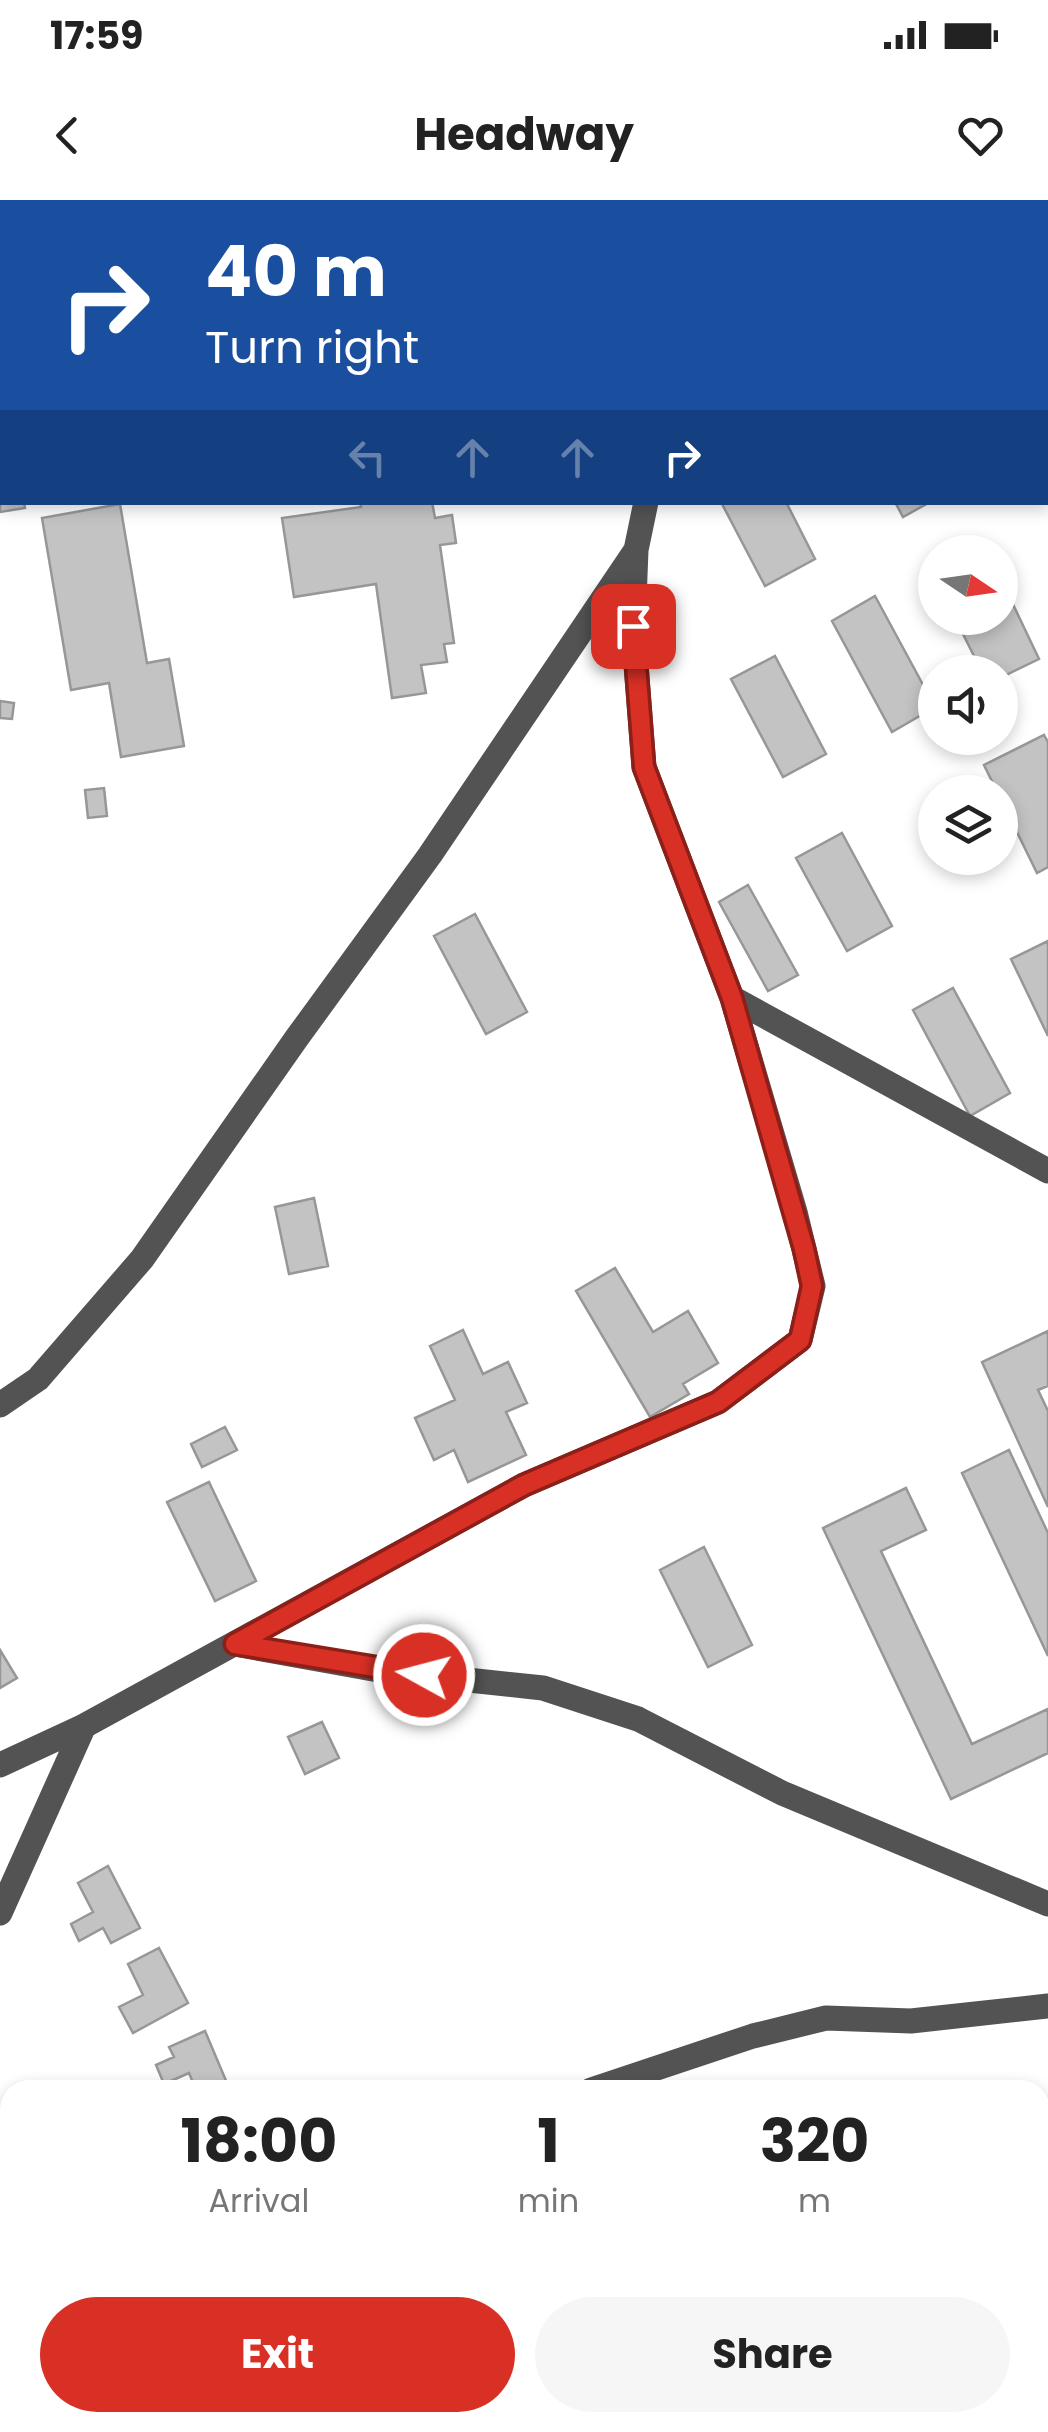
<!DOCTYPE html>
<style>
body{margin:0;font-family:Poppins,sans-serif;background:#f6f6f6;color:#222;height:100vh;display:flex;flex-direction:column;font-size:38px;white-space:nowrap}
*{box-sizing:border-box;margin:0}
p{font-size:32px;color:#767676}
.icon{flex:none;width:55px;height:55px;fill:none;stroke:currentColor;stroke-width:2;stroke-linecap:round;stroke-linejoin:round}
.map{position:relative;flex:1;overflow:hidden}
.sheet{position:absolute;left:0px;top:1880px;width:1050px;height:352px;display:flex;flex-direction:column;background:#fff;border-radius:30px 30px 0 0;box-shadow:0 5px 15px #0003}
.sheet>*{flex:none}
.banner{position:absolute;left:0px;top:0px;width:1050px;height:305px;box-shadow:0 5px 15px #0003;background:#1a4fa0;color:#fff;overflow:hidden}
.needle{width:65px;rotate:103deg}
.tools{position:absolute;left:918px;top:335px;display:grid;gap:20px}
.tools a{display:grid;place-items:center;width:100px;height:100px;border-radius:50%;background:#fff;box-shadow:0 5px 15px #0003;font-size:50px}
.pin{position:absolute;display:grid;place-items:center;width:85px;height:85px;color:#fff;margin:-42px;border-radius:20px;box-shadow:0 5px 15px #0006}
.me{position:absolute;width:110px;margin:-55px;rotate:277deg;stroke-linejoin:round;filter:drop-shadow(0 0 8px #0008)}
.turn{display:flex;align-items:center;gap:35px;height:210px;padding:0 40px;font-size:45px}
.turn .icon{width:130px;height:130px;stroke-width:2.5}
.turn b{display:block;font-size:70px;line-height:85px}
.lanes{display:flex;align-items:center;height:95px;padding:0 40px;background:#0003;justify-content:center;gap:50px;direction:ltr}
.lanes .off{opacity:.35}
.eta{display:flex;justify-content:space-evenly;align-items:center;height:170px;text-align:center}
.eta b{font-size:60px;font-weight:700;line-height:70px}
.button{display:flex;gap:20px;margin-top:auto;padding:20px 40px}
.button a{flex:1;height:115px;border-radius:60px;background:#d93025;color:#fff;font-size:40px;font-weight:700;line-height:115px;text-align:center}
.button a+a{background:#f6f6f6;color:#222}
.status{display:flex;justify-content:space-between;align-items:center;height:70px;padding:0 50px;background:#fff;direction:ltr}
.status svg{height:28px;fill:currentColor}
header{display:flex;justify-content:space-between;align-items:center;height:130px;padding:0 40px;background:#fff;font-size:45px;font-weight:700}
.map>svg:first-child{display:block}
.building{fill:#c3c3c3;stroke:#979797;stroke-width:2.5}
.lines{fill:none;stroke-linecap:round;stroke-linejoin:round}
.minor{stroke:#535353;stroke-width:25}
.route-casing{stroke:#8d1f18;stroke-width:25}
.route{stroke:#d93025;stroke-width:18}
</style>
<div class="status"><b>17:59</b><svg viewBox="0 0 49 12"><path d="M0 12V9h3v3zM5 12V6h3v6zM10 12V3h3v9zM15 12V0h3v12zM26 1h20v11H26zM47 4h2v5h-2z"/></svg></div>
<header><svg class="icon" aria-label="back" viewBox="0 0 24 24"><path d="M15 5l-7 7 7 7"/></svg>Headway<svg class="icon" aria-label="heart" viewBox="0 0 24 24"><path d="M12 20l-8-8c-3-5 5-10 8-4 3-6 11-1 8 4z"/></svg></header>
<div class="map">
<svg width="1048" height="2232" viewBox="0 0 1048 2232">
<rect width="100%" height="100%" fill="#fff"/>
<!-- building -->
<path class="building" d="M75,0H168L169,2H76Z
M416,0H553V2H416Z
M0,128H2L0,202Z
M2,229V302H24L25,308L0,312Z
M360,302H432L435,318L452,315L456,343L440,345L454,443L444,444L447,462L421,465L426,493L392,498L376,384L294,397L282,318L361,307Z
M721,302H786L815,359L765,386Z
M895,302H930L903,317Z
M120,304L147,463L169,459L184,546L121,557L109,483L71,490L42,318Z
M1000,377L1039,459L1000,478V472H982L955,418H1000Z
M875,396L935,507L892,532L832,421Z
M775,456L826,554L783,577L731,479Z
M0,501L14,503L12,519L0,518Z
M1044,535L1048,542V667L1037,673L984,565Z
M104,588L107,616L88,618L85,590Z
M842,633L892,726L847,751L796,658Z
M748,685L798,775L768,791L719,702Z
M475,714L527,812L486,834L434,736Z
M1048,741V836L1011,759Z
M953,788L1010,893L970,916L913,810Z
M314,998L328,1066L289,1074L275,1007Z
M615,1068L653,1132L688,1111L718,1163L683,1184L689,1194L650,1217L576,1091Z
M463,1130L483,1174L508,1162L527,1203L506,1212L526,1255L468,1282L454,1250L434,1260L415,1218L455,1200L430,1146Z
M1048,1131V1186L1038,1190L1048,1211V1307L982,1162Z
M225,1227L237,1250L202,1267L191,1244Z
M1009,1250L1048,1333V1456L962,1273Z
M209,1282L256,1381L215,1401L167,1302Z
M906,1288L926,1330L881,1351L972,1544L1048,1509V1553L951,1599L823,1328Z
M704,1347L752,1445L708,1467L660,1370Z
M0,1450L17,1478L0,1488Z
M322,1522L339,1558L305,1574L288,1537Z
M108,1666L140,1728L111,1743L103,1728L79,1741L71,1724L93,1712L78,1683Z
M159,1748L188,1803L133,1833L119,1807L143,1795L128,1764Z
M205,1831L230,1890H196L189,1873L164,1884L156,1865L174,1857L169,1847Z
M0,2088L10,2107V2196L4,2199L0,2191Z"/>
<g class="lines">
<!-- minor -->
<path class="minor" d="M871,2L872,0
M0,73L2,74
M732,798L1048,971
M0,1205L38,1179L142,1059L296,839L430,655L636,350
M235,1444L384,1471L543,1488L638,1519L782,1593L1048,1704
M0,1565L84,1526L524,1285L718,1202L800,1140L813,1086L795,1012L732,798L644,567L633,426L636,350L646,302
M0,1713L84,1526
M591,1890L753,1836L826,1818L911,1821L1048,1806
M0,2024L10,2021
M826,2222L828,2232
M892,2222L1009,2232
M648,2232L733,2222"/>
</g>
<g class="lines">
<!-- route casing -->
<g class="route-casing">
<path id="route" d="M424,1475L235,1444L524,1285L718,1202L800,1140L812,1086L804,1049L732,798L644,567L633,426"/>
</g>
<!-- route -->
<use href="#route" class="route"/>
</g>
</svg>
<div class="tools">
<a><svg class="needle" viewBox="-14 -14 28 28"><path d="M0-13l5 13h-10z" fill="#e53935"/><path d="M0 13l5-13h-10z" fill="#767676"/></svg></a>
<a><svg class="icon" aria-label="sound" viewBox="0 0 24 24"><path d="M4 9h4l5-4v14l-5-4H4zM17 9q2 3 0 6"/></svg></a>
<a><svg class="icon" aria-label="layers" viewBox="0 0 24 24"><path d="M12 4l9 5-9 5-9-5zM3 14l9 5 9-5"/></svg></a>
</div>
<div class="pin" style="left:633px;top:426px;background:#d93025"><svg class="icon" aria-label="arrive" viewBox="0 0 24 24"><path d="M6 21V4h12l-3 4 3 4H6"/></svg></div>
<svg class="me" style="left:424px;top:1475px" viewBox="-20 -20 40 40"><circle r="17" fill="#d93025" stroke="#fff" stroke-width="3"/><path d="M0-11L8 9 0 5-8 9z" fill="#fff"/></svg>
<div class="banner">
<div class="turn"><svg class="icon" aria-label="right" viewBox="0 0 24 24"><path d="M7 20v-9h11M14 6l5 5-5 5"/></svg><div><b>40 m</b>Turn right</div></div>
<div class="lanes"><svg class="icon off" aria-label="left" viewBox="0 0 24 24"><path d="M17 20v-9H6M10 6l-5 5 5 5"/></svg><svg class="icon off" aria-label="ahead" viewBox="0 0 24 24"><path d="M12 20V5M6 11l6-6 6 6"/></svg><svg class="icon off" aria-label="ahead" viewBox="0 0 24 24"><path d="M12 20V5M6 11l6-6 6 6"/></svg><svg class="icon" aria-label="right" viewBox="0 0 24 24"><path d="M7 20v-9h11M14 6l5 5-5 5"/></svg></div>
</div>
<section class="sheet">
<div class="eta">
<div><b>18:00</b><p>Arrival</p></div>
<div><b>1</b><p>min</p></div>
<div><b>320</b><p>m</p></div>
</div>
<div class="button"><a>Exit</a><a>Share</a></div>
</section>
</div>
